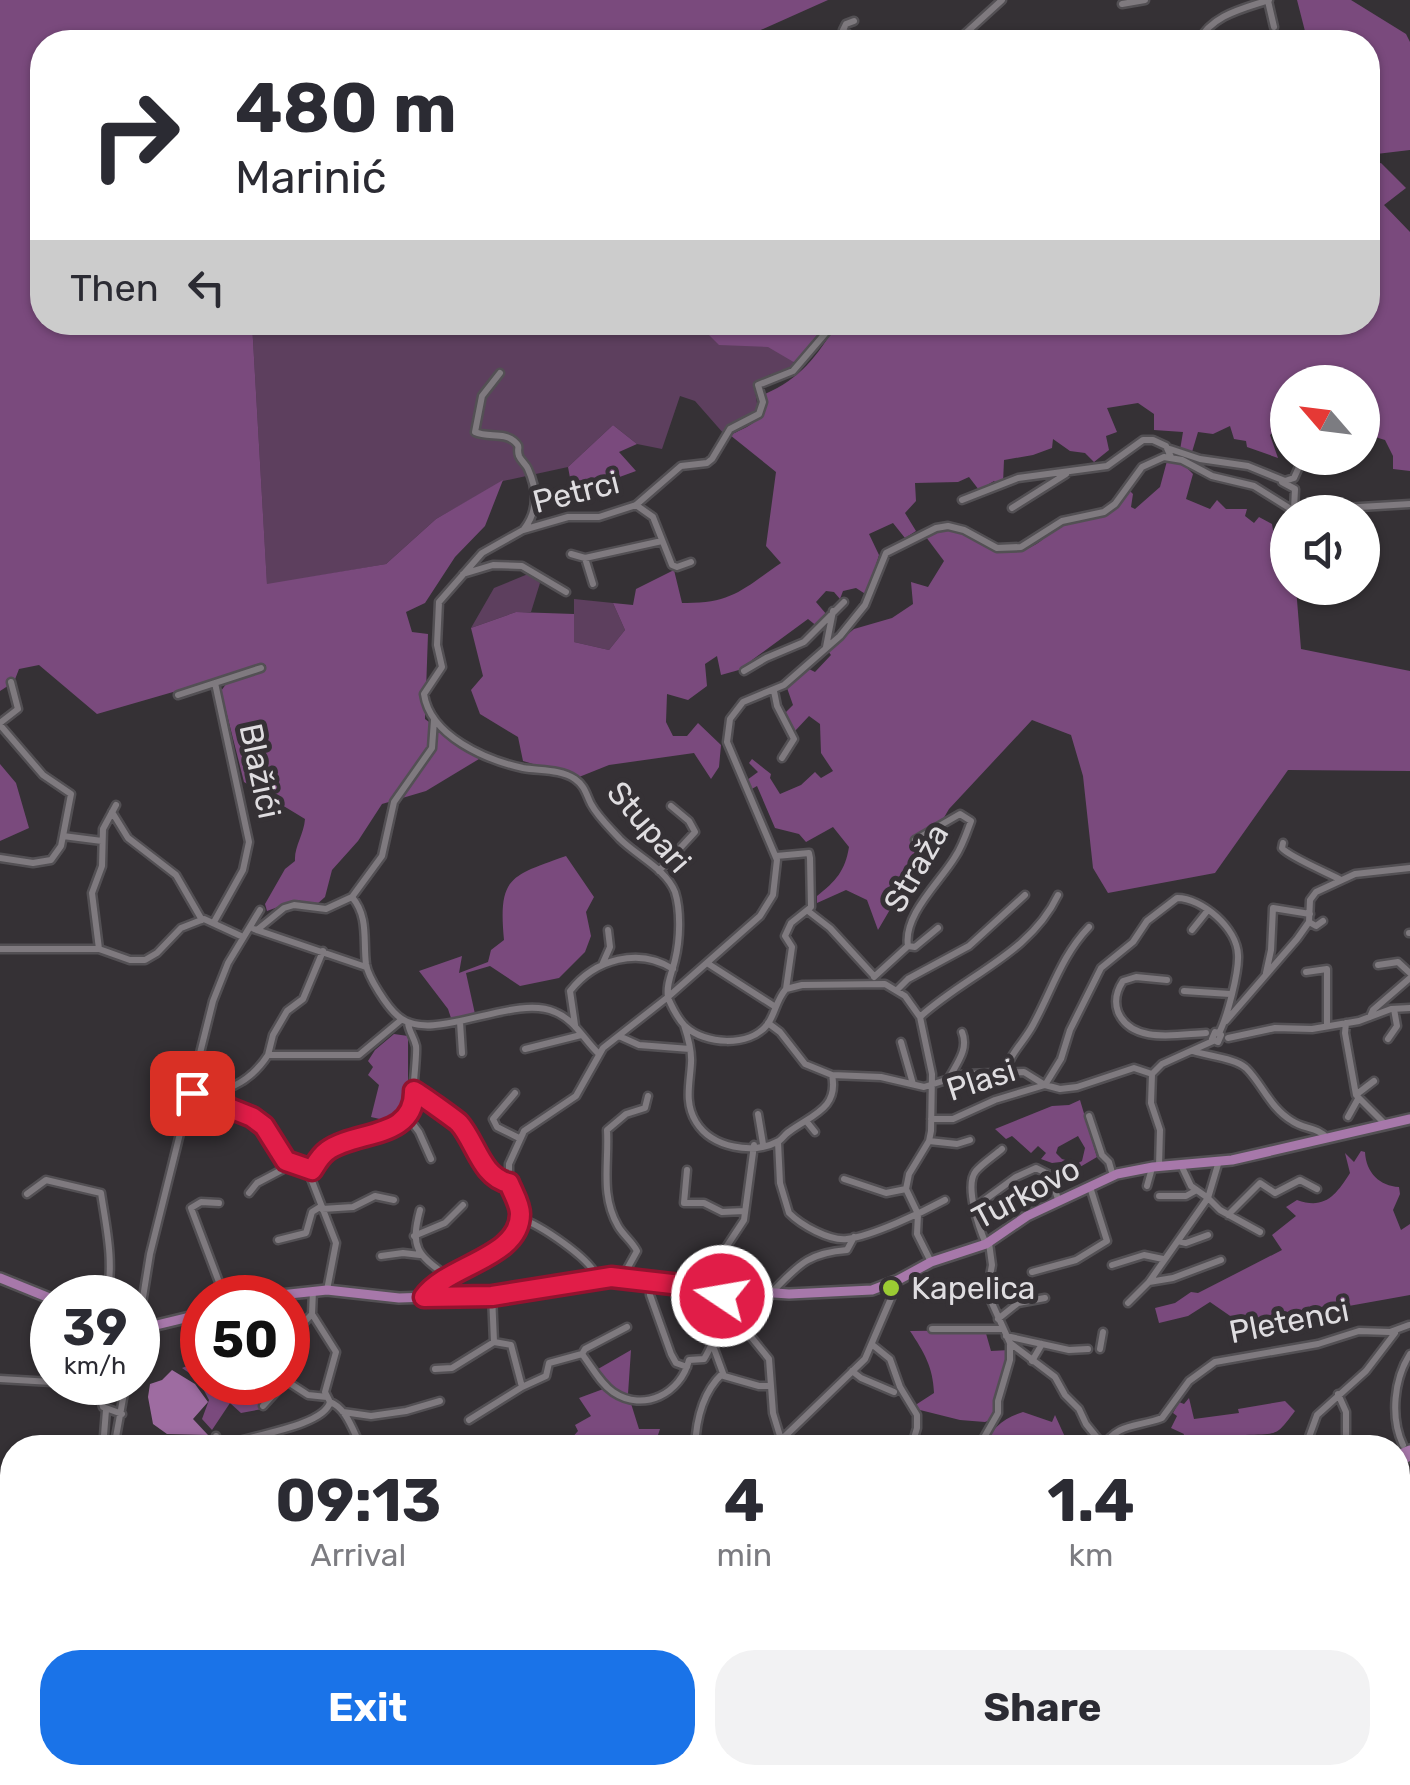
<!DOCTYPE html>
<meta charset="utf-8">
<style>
body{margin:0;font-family:Rubik,sans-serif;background:#f2f2f3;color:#2b2b33;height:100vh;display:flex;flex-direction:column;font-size:38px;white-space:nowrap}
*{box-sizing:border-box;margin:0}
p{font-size:32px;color:#7c7c81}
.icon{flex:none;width:55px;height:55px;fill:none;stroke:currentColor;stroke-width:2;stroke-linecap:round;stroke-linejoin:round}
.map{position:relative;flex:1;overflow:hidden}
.side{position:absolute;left:0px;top:1435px;width:1410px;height:350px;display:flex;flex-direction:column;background:#fff;border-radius:40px 40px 0 0;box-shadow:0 2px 8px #0004}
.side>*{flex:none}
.top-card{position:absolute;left:30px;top:30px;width:1350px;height:305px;border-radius:40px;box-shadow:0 2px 8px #0004;background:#fff;color:#2b2b33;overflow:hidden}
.needle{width:65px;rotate:298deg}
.fabs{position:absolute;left:1270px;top:365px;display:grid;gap:20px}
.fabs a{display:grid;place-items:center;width:110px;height:110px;border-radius:50%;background:#fff;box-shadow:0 2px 8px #0004;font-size:50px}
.speed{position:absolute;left:30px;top:1275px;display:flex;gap:20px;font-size:50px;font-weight:700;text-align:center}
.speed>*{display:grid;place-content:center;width:130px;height:130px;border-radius:50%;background:#fff;box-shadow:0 2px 8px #0004;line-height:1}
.speed small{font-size:25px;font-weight:400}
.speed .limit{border:15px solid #d22;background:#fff;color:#111}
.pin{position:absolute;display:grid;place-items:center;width:85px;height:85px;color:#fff;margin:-42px;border-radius:20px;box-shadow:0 5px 15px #0006}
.me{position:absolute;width:110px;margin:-55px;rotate:282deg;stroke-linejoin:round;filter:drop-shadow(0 0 8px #0008)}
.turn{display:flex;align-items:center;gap:35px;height:210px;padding:0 40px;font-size:45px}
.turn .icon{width:130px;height:130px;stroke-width:2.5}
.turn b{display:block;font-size:70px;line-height:85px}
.then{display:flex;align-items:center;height:95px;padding:0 40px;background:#0003;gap:20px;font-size:38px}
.eta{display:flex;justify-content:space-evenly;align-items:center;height:170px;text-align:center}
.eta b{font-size:60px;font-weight:700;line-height:70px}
.action{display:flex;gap:20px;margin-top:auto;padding:20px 40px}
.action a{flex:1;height:115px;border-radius:40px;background:#1a73e8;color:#fff;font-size:40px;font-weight:700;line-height:115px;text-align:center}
.action a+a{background:#f2f2f3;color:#2b2b33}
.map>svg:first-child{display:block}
.green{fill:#5d3f5e}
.forest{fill:#7a4a7d}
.water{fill:#9e6ca1}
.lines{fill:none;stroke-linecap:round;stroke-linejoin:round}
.minor-casing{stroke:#535054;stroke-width:11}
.major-casing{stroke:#535054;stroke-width:14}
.minor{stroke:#7f7a7f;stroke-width:6}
.major{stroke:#a778aa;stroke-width:9}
.route-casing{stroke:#92132f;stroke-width:25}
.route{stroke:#e11d48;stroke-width:18}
.poi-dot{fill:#9bcb33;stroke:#353135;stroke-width:4}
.labels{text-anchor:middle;stroke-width:10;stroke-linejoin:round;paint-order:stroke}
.street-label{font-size:32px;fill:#dfdde0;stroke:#353135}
.poi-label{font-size:32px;fill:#dfdde0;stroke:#353135;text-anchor:start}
</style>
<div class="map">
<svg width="1410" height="1785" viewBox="0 0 1410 1785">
<rect width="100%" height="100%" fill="#353135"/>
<!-- green -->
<path class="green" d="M252,323H709L702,327L793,343V368L769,375L754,385L758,409L724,434L695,401L680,396L662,449L637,444L613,425L568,467L503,481L436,519L386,564L267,585Z
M528,574L540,583L531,612H516L471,628L494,588Z
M574,599L613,603L625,630L609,650L574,642Z"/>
<!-- forest -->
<path class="forest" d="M0,0H828L734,42H42V322L252,323L267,584L386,564L436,519L503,480L485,526L455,557L425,603L406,612L412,632L428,634L425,719L479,759L426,791L382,804L358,841L332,870L325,897L316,905L297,900L267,911L265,904L285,869L295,861C294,847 304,834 305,819L244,782L221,691L229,680L265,669L266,665L97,714L39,665L19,669L14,682L0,691Z
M1297,0H1351L1406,34L1410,42V150L1368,155V42H1235L1307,39Z
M1381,163L1406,188L1384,205L1410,232V471L1393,469V456L1385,440L1375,437L1372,424H1363L1362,382H1288L1287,423L1270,435L1278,458L1247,447L1246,441L1234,439L1230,426L1213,434L1198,432L1192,452L1180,450L1183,432L1154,430V414L1138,403L1107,408L1117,432L1106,436L1109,450L1094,462L1085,453L1070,451L1053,439L1052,448L1033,455L1004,460L1003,483L998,485L994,481L979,490L969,477L958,482L915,483L916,501L905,513L916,531L905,538L893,523L869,534L879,555L867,595L856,588L843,591L840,599L834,592L826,591L816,602L827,615L818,627L808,619L752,660L753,666L721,675L717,656L705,664L707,686L688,700L667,694L666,722L673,736H687L698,723L721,745L719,767L711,779L694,753L609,765L579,777C561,770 542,767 523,761L518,737L480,714L471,690L483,676L471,628L516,612L574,614V642L609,650L625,630L613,603L633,605L636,589L674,570L682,603C731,604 742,590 781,563L766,546L776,472L730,435C750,426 768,419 765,394C800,379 817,356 837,324L1368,322V165Z
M709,322L831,323L797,364L768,347L719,345L702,328Z
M613,425L637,444L619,452L636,471L573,494L568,467Z
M1167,461L1185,466L1193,474L1186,499L1210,509L1217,500L1226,509H1247L1245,516L1254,523L1259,517L1272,524L1273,530L1287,548L1288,588H1296L1301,649L1410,671V771L1288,770L1215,873L1108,893L1093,868L1083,776L1071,735L1032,720L949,809L878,930L867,900L846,890L817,903V896C836,881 845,871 849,847L833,827L806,842L799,834L775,828L757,786L750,790L747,780L758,772L749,763L752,759L771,774L770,778L780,794L801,785L815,772L821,778L833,771L821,753L820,724L809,716L795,731L785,713L793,705L787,688L809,669L815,672L831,655L828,651L854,629L892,618L913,604L911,582L928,587L944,561L926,537C933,533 941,529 949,529C978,530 994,562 1026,549C1037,545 1045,539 1051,529C1088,515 1102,526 1130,491L1133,494L1131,507L1135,509L1160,487Z
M0,764L16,783L29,828L0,841Z
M566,856L594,897L586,912L591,936L585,952L559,978L520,986L490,966L466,973L475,1014L451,1018L448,1009L419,971L462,956L459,973L488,962L491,950L504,940C498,877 510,876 566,856Z
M394,1034L408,1036V1096L405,1111L393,1122L371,1117L379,1085L368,1075L373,1067L368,1061L375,1050Z
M1080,1100L1097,1157L1080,1167L1073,1166L1082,1161L1085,1148L1078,1136L1058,1147L1056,1153L1062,1159L1069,1161L1052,1163L1041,1159L1046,1153L1038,1146L1031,1153L1012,1136L1006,1139L995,1129L1052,1106L1069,1105Z
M1361,1151L1365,1152C1366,1173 1380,1186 1399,1187L1400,1194L1393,1210L1401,1230L1410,1224V1295L1276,1319L1236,1320L1210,1302L1188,1316L1159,1323L1155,1308L1175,1303L1191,1292L1198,1293L1282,1250L1272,1235L1296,1216L1286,1207L1297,1200C1325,1210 1336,1195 1350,1173L1345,1153L1354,1162Z
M985,1330L991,1351L1010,1350L993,1419L985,1422L960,1420L916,1409L917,1404L934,1393C933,1367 924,1352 910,1331Z
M631,1350L628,1394L639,1429H660L654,1447L548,1448L571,1439L578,1431L575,1425L591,1416L579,1398L606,1388L598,1369Z
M202,1353V1382L283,1383L266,1398L256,1401L262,1409L241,1413L230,1403L212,1430L202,1419L209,1400L198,1379L182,1368L192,1364L191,1355Z
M1189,1398L1194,1419L1239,1413L1238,1409L1285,1401L1295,1411C1276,1436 1279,1434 1245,1435L1238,1447H1180L1184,1434L1171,1428L1177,1416L1173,1413L1179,1402L1184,1404Z
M1023,1412L1052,1422L1055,1415L1070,1448H982C991,1429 1003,1418 1023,1412Z
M4,1494L2,1516L12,1522L15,1785H0V1496Z
M818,1772L822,1785H440L430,1773Z
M88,1773V1772L212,1773L197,1777L199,1785H77L88,1776Z"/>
<!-- water -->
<path class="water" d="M172,1370L195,1384L208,1402L193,1419L208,1435L167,1434L153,1424L148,1397L150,1384L162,1380Z"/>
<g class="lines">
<!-- minor casing -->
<g class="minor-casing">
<path id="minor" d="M1268,1L1274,27
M1122,4L1145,0
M854,21L846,24L843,30L858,42
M956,42L1002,0
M1198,42C1212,15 1242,9 1269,0
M500,373L482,396L475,432C487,438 504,432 514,441C522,448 516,447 519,456C521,461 526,464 528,469C538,491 538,511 524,529
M1170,449L1200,459L1248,466L1285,481L1294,478L1303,458
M1282,482L1295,489L1294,510
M962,500L1018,478L1107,466L1143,440H1153L1166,446L1171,457
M636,505L653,517L672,565L677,567L691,562
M1012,508L1066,474
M571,554L585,558L662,541
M585,558L593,584
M463,574L493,565L522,566L566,592
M826,647L833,611
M744,671L766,658L804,642L844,602
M774,691L777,706L794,739L782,758
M178,695L261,668
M0,723L18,709L11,682
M0,725L43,775L71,794L63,836L102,841
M112,812L128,838L176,875L202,920
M1283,843L1282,848C1288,856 1326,872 1339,879
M776,856L809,853L810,858L811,907L791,923L785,936L792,947L786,989
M0,858L33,863L51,860L61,846L63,836
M659,871L695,832L689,821L671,806
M352,897C369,917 363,941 366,964C368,977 387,1007 398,1016C431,1046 513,993 555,1012C575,1020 584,1040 599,1054
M808,911L830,928L874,976
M214,922L243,870L249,842L215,683
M1309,922L1316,926L1323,921
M254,929L366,967
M257,930L284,908L294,905L326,909L352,897L382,856L394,802L432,748L434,720
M1192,930L1208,910
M1409,933H1410
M908,946C903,915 940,882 955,857C962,847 967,832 971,821L960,814L915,840
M0,949H99L130,960H145L157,953L181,928L204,919L243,937
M99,949L92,893L102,866L103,829L116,805
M707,963L774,1006
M602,965L610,947L608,930
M1378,965L1398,962L1410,973
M1306,972L1327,969V1026
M1266,973L1271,950L1273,908L1310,914
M874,977L908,946L915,947L938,928
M1167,980L1136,977L1123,981C1117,990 1114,1001 1118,1012C1132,1045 1179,1034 1206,1033
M786,989L802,985L885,984L905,996L920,1017L932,1074L931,1131L929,1141L909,1174L906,1189L918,1214L917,1234L931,1262
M897,990L908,979L969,946L1025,895
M1184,991L1230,994
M668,997C666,984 672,973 675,960C680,940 681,911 675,892C666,869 637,856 620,839C610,828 598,817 591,804C586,794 585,786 575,779C560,769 540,771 523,768C486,760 430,736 424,694L442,667L437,645L439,602L482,553L523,530L568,517H599L636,505L681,466L707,463L712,459L730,429L759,414L763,402L758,385L793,371L835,322
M668,998C672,1007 678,1019 685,1026C705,1045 749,1047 767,1025C775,1015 776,1000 786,989
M920,1017C966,975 1030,954 1058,895
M1370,1017L1373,1010L1410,978
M1226,1021L1297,939L1309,922L1310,900L1316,892L1355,874L1410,868
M460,1022L462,1053
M768,1023L780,1032L805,1064L832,1075L881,1077L924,1087L965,1074L1024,1072L1045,1085L1060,1089L1077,1087L1134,1068L1152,1074L1151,1103L1160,1130L1159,1166
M1346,1023L1345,1033L1356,1095L1386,1125
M575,1025L570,991C595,959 639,947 673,969
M684,1025C688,1037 692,1050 691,1063C690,1083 684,1103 696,1122C712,1148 753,1155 779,1141C783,1138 786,1133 790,1131C812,1115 839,1108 832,1075
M1215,1032L1221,1035L1218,1042L1212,1039Z
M619,1036L639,1045L690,1049
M1228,1038L1275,1028L1312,1029L1359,1021L1391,1009L1410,1008
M1388,1039L1397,1026L1394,1009
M901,1042L913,1084
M525,1049L581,1035
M1193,1051C1207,1056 1235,1058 1246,1068C1263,1085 1270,1108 1292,1121C1303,1129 1318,1127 1327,1138
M268,1055L273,1035L287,1011L303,999L323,951
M1005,1073C1010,1053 1024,1042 1033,1025C1052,990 1062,955 1089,927
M1152,1074L1162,1064L1213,1041
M949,1078C957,1063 969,1049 962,1032
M414,1091C417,1092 456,1120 459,1123C476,1142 481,1177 509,1183
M218,1092L227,1107L253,1117L264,1126L286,1161L312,1171
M190,1093C222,1096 250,1083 268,1055H359L401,1020
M515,1093L493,1119L497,1127L519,1138
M1357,1094L1374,1081
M758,1114L763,1144
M407,1116L419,1132L431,1159
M1089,1116L1102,1155L1109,1162L1113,1176
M1348,1117L1358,1099
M931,1119H953L995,1100L1045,1085L1061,1059L1070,1030L1101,968L1133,942L1147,921L1177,898C1202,898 1237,928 1238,955C1239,972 1227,1018 1219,1033
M807,1122L815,1132
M929,1141L957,1144L970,1140
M778,1142L780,1183L789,1213C801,1225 829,1241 847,1239C872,1236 921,1213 945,1200
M1219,1161L1208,1198L1220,1210L1260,1232
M687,1170L684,1203H704L722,1212L745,1211
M844,1179L886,1193L906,1189
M1147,1186L1152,1168
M249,1193L257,1183L293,1164
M27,1194L46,1180L101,1193C106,1226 115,1265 106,1298
M1159,1196H1186L1195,1191
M219,1203L201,1202L191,1208L225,1298
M975,1207L1016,1177L1036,1168L1050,1175L1059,1202
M322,1209L353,1207L375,1196L394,1200
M420,1210C410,1248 417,1254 447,1276
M1228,1215L1260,1183L1275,1193L1300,1180L1317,1189
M519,1218C539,1224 592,1259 597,1278
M414,1236L445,1223L463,1205
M278,1240L306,1233L312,1212L320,1207
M1178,1241L1186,1243L1208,1235
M989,1243L992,1265L987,1292L1010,1343L1055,1377L1065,1395L1079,1409L1086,1424L1103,1445
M986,1244C979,1228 964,1185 976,1171C983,1163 994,1156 1002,1149
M381,1256L403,1253L420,1255
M1112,1265L1144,1255L1163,1259
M1032,1272L1076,1260L1107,1241L1090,1187
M622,1278L637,1251C632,1241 623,1235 618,1226C600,1195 609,1163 607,1130L626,1114L645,1108L648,1096
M1149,1282L1173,1278L1221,1260
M650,1283V1295L671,1354L676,1363L687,1367
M716,1289L715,1264L744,1220L754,1145
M327,1290L336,1243L310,1176C330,1130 379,1146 410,1112C412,1107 417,1052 416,1046C414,1037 409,1032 408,1023
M313,1291L312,1314L336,1352L325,1392L330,1402C347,1408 353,1432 362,1448
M772,1292C798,1266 807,1253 847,1250L854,1237
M425,1297L447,1276L495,1253L508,1242L517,1227L520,1212L509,1183V1164L524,1131L576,1096L603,1048L668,997L760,916L773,895L777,860L727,742L730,719L743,702L784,685L840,636L865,605L886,553L936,528L948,526L964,530L997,548L1021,547L1062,521L1104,512L1115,504L1142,467L1164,457L1182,460L1212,476L1254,486L1294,511L1410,504
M722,1301L769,1359L773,1413L780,1436L778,1448
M1128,1303L1149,1282L1208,1198L1191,1186L1181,1165
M140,1316L150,1254L213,1001L228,963L260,910
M998,1319L1018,1303L1045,1298
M627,1327L585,1349L582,1354C592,1367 600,1383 613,1392C644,1413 681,1393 689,1360L704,1359C714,1344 716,1327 728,1312
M932,1329H1001
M1006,1336L1069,1350L1088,1349
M713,1346L724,1376L759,1386H771
M874,1346L890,1359L900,1387L917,1415V1428L911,1448
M288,1349L297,1330L312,1314
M1100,1349L1103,1332
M1032,1361L1042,1344
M435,1369L452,1368L494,1342L492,1295
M852,1371L861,1378L894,1392
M0,1379L52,1382
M96,1382L103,1407L122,1414
M288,1382L308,1395L327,1397
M522,1387L546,1376L549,1363L582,1354
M1338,1394L1346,1412V1445
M263,1406L285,1382
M343,1412L371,1416L406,1411L440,1401
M469,1420L522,1387L511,1345L494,1342
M216,1436L215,1443L220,1447C245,1436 324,1427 330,1402
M780,1441L865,1359L898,1282
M1403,1445C1390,1417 1394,1379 1410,1354
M103,1448L106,1410
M114,1448L126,1382
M695,1448C696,1420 702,1393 722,1374
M978,1448L998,1413V1401L1010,1360V1345
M1103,1448C1115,1423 1139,1427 1162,1418L1189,1381L1215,1362L1318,1344L1359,1331L1390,1332L1409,1325
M1305,1448L1317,1415L1366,1371L1395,1333
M1398,1496L1410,1489
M1398,1558L1410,1542
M1398,1654L1410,1650
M1398,1676L1410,1682
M1398,1765L1410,1769
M818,1772L822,1785
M916,1772L920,1785
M1274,1772L1282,1785
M305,1785L314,1772
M395,1785L400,1772
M828,1785L837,1772
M1036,1785L1062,1772
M1226,1785L1234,1772
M1369,1785L1372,1780"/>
</g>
<!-- major casing -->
<g class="major-casing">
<path id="major" d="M0,1278L52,1299
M705 1297a9 9 0 1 1 18 0a9 9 0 1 1-18 0Z
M717,1289L789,1294L872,1290L898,1280L931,1262L986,1244L1027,1216L1117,1174L1153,1167L1232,1160L1410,1119
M251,1298L327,1290L399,1298L492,1295L611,1277L710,1289
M140,1329L202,1314
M1398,1455L1410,1450
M1398,1462L1410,1456
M0,1551L12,1560"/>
</g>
<!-- minor -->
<use href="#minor" class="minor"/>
<!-- major -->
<use href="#major" class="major"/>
</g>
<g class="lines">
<!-- route casing -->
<g class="route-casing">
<path id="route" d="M192,1093L218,1092L227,1107L252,1117L264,1126L286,1161L312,1170C316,1164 320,1156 327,1151C355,1130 415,1140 414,1091C417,1092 456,1120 459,1123C476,1142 481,1177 509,1183C513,1193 520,1204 520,1214C520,1258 447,1265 424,1297L492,1296L611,1277L716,1289L722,1296"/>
</g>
<!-- route -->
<use href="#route" class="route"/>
</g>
<!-- markers -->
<circle class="poi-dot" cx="891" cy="1288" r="10"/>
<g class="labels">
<!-- street labels -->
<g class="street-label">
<text transform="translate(576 492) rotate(-14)" y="11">Petrci</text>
<text transform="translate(260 771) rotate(78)" y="11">Blažići</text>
<text transform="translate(649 827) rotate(49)" y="11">Stupari</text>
<text transform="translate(916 868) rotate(-60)" y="11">Straža</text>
<text transform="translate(981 1080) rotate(-18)" y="11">Plasi</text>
<text transform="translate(1026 1193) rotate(-28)" y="11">Turkovo</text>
<text transform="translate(1289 1321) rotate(-11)" y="11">Pletenci</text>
</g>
<!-- poi labels -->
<g class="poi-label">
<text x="911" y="1299">Kapelica</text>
</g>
</g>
</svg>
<div class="fabs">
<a><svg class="needle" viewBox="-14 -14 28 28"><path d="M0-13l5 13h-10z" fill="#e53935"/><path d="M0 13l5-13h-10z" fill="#7c7c81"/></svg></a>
<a><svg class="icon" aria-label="sound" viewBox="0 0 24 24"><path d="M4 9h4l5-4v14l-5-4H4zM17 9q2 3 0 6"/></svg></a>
</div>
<div class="speed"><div>39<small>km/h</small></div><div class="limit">50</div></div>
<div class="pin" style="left:192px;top:1093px;background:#d93025"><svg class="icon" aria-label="arrive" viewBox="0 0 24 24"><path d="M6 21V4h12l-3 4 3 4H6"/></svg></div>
<svg class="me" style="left:722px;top:1296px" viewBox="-20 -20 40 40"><circle r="17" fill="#e11d48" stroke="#fff" stroke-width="3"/><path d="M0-11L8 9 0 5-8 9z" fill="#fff"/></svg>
<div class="top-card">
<div class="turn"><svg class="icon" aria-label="right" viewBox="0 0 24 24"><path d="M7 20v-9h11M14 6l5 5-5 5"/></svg><div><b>480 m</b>Marinić</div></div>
<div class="then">Then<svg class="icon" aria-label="left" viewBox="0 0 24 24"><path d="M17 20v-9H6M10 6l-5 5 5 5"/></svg></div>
</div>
<section class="side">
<div class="eta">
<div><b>09:13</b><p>Arrival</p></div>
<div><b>4</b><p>min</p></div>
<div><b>1.4</b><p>km</p></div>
</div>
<div class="action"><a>Exit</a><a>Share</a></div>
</section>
</div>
